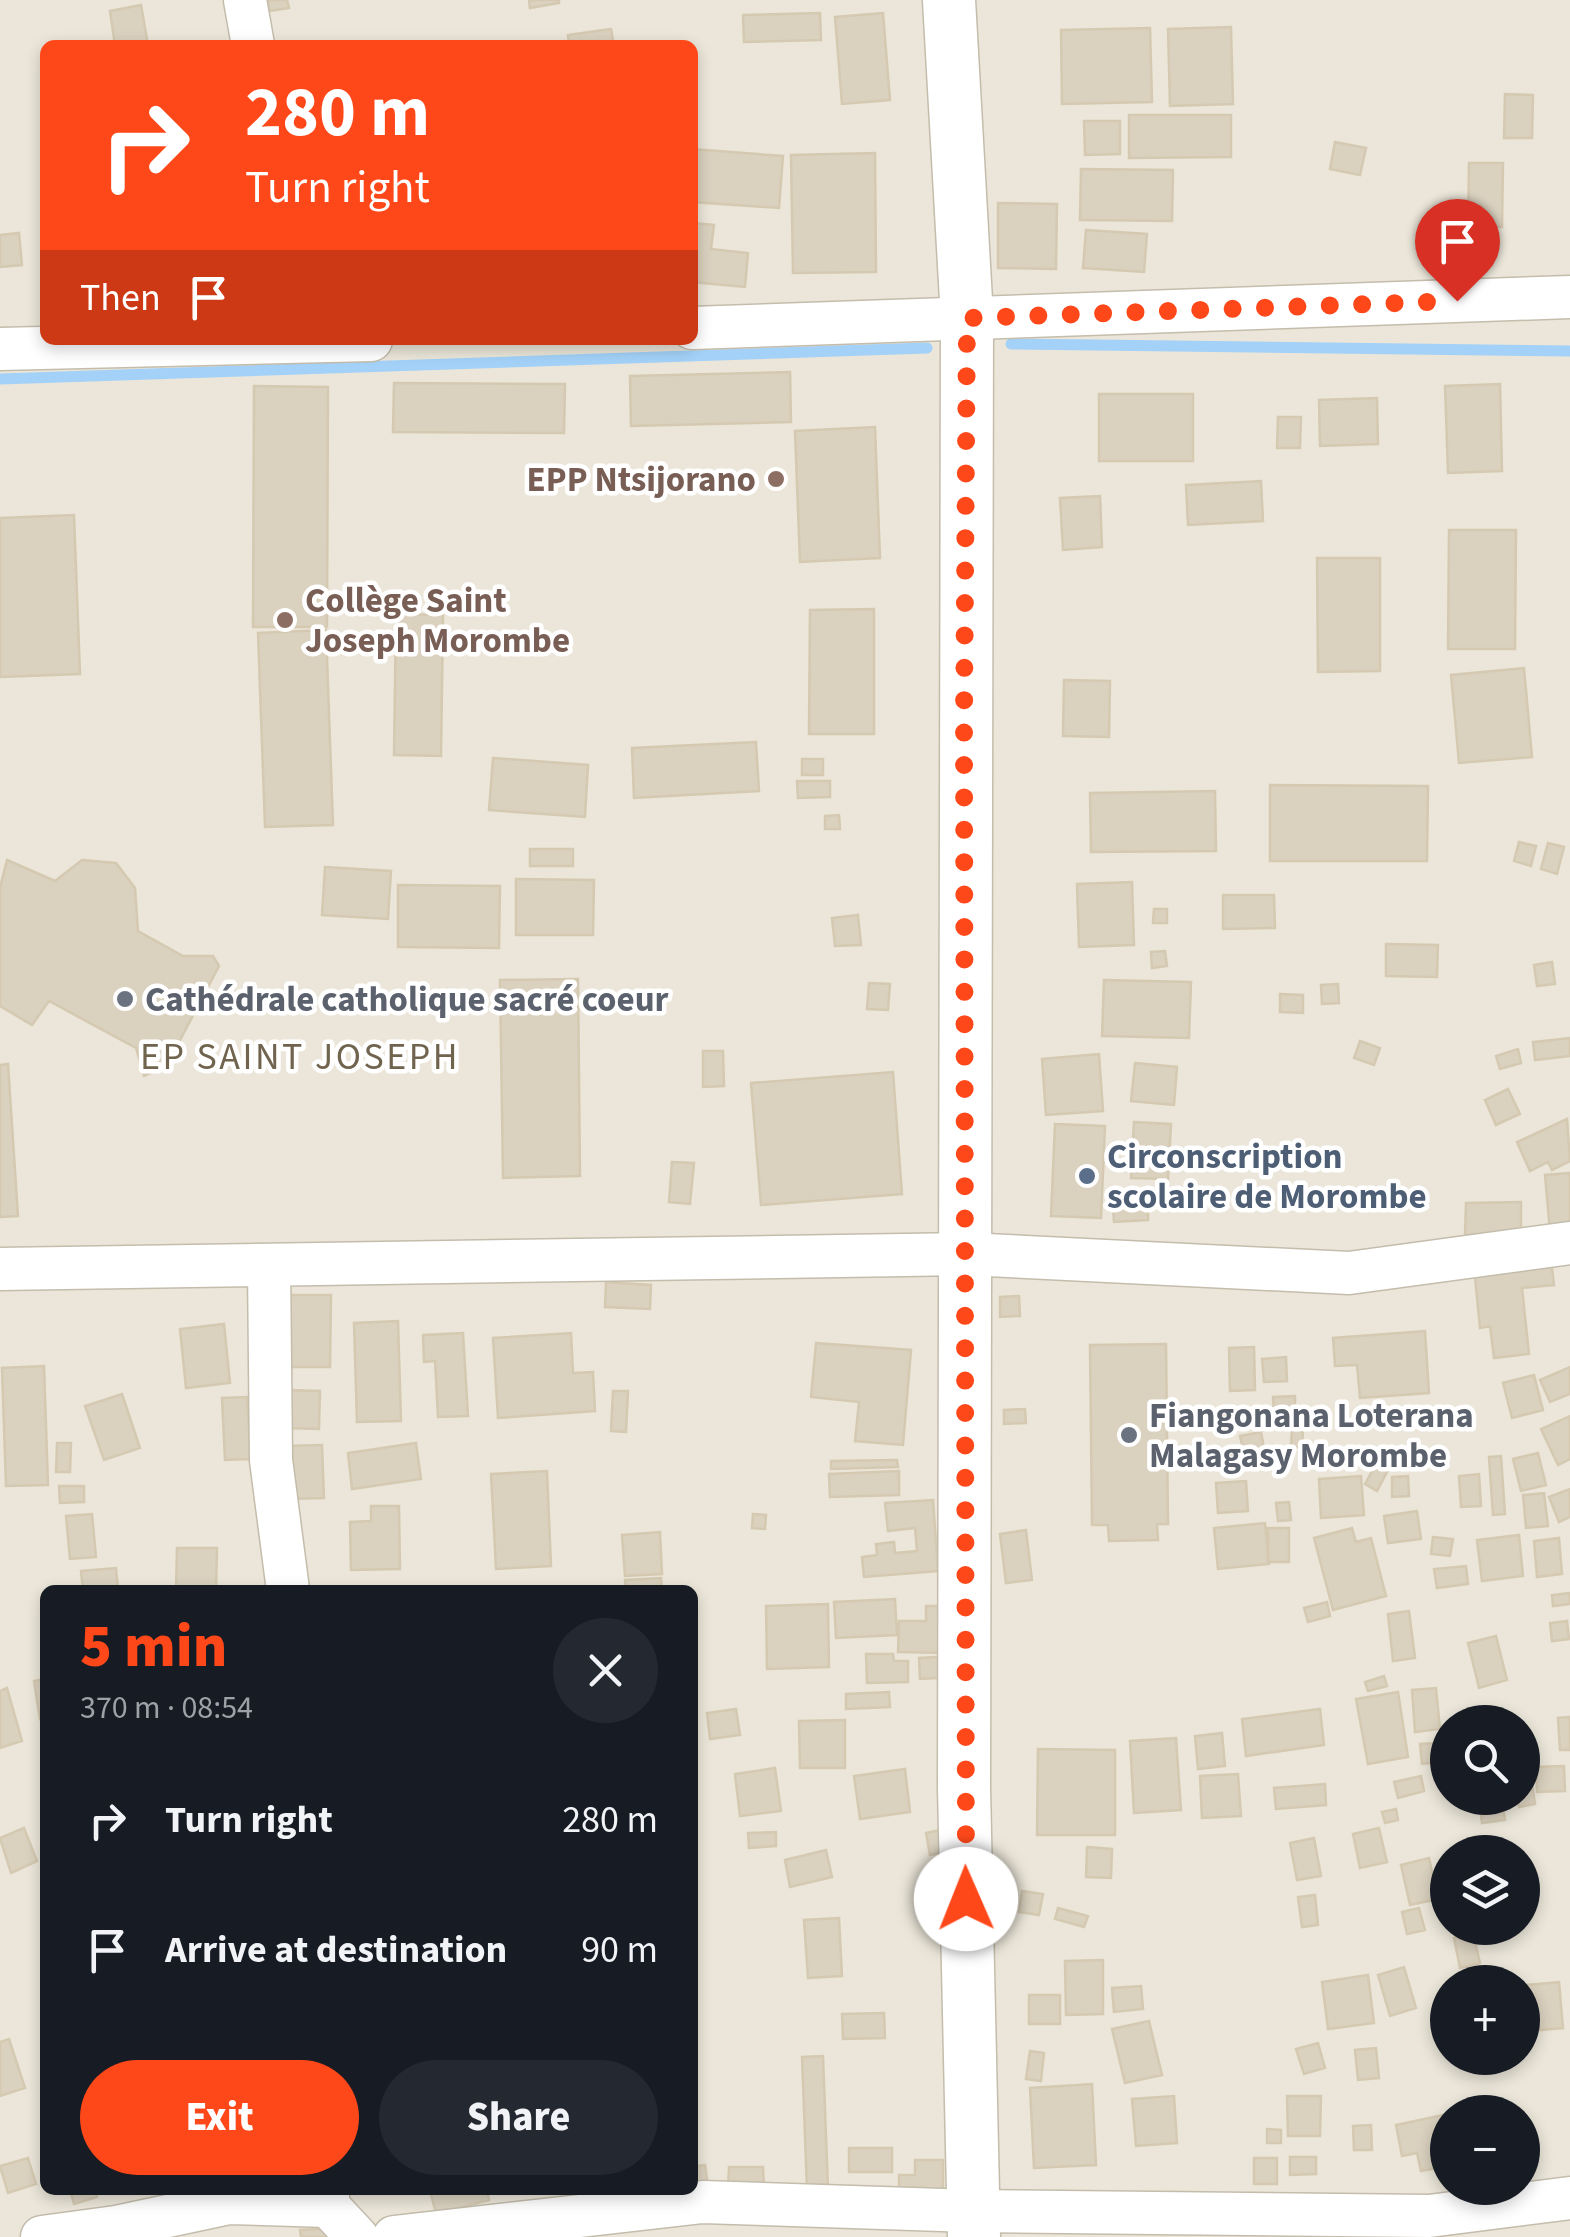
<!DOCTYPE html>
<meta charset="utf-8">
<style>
body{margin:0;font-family:"Source Sans 3",sans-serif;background:#242831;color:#f1f3f6;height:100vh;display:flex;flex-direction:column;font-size:38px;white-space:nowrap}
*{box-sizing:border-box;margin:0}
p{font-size:32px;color:#9ea1a6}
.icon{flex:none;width:55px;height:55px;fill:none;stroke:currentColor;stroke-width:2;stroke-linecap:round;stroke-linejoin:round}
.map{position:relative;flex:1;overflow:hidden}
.drawer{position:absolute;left:40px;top:1585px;width:658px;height:610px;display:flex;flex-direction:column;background:#171b24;border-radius:15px;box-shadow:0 5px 15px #0003}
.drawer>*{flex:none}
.banner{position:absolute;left:40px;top:40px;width:658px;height:305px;border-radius:15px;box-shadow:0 5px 15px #0003;background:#ff481a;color:#fff;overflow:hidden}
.tools{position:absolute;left:1430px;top:1705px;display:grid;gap:20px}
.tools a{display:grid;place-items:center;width:110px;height:110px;border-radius:50%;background:#171b24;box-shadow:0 5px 15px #0003;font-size:50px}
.pin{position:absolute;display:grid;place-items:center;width:85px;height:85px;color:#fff;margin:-102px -42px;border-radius:50% 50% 50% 0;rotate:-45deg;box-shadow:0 0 10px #0007}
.pin .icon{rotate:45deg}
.me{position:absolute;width:110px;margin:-55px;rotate:359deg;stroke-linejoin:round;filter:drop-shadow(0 0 8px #0008)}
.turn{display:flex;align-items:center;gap:35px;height:210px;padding:0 40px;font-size:45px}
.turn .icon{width:130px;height:130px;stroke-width:2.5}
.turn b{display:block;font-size:70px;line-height:85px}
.then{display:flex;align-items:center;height:95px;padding:0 40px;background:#0003;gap:20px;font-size:38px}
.round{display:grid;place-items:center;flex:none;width:105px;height:105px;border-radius:52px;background:#242831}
.head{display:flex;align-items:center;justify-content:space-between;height:170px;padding:0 40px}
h1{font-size:60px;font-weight:800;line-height:75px;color:#ff481a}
.action{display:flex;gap:20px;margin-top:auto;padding:20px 40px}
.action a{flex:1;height:115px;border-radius:60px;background:#ff481a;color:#fff;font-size:40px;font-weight:800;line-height:115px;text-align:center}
.action a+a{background:#242831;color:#f1f3f6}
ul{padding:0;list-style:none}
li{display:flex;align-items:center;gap:30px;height:130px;padding:0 40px}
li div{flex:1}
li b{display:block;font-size:38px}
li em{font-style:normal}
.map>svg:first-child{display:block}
.residential{fill:#ebe6d9;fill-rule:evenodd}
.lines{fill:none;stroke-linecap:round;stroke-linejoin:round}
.stream{stroke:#a3d1f8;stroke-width:11}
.building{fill:#dad1bf;stroke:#d5c9b1;stroke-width:2.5}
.minor-casing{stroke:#c4bdac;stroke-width:45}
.tertiary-casing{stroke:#c4bdac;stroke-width:55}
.minor{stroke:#fff;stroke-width:42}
.tertiary{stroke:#fff;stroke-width:52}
.route{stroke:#ff481a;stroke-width:18;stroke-dasharray:0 32.4}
.education-dot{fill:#8d6e63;stroke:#fff;stroke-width:4}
.worship-dot{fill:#6b7280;stroke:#fff;stroke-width:4}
.service-dot{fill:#5c6f8a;stroke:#fff;stroke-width:4}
.labels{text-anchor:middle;stroke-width:9;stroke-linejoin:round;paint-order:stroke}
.education-label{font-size:35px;font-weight:bold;fill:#785e54;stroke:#fff;text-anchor:end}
.worship-label{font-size:35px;font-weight:bold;fill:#5b616d;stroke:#fff;text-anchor:start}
.service-label{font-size:35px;font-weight:bold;fill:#4e5e75;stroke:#fff;text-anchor:start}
.neighbourhood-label{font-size:38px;letter-spacing:2.5px;fill:#70644e;stroke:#fff}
</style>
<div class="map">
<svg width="1570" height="2237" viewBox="0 0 1570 2237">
<rect width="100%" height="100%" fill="#f7f4eb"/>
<!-- residential -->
<path class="residential" d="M0,0H1570V2237H0ZM45,45H692V340H45ZM45,1590H692V2190H45ZM1448,1722H1522V1798H1448ZM1448,1852H1522V1928H1448ZM1448,1982H1522V2058H1448ZM1448,2112H1522V2188H1448Z"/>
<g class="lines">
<!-- stream -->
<path class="stream" d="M1011,344L1570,351
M0,379L927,348"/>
</g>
<!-- building -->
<path class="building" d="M268,0H287L289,8L269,11Z
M529,0H559V3L530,8Z
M141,5L148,45H115L110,11Z
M820,13L821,40L744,42L743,15Z
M883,13L890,100L842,104L835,17Z
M1231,27L1233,104L1170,106L1168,29Z
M1150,28L1152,102L1062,104L1061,30Z
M611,29L614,45H569L568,35Z
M1505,94L1533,95L1532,138H1504Z
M1129,115H1231V157L1129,158Z
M1084,121H1120V154L1085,155Z
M1335,142L1366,148L1360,175L1330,169Z
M692,149L783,156L779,208L692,202Z
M875,153L876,272L793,273L791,155Z
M1469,163H1503L1502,227H1468Z
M1081,169L1173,170L1172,221L1080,220Z
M998,203L1057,204L1056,269L998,268Z
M692,223L714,225L711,249L748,253L745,287L692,282Z
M1086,230L1147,234L1144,272L1083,268Z
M19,233L22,265L0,267V235Z
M790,372L791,422L631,426L630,376Z
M394,383L565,384L564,433L393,432Z
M1500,384L1502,471L1448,473L1445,386Z
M254,386L328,387L327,627H253Z
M1099,394H1193V461H1099Z
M1377,398L1378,444L1320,446L1319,400Z
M1278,417H1301L1300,448H1277Z
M875,427L880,558L800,562L795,431Z
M1261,481L1263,521L1188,525L1186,485Z
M1100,496L1102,547L1063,550L1060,498Z
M74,515L80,674L0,677V518Z
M1449,530H1516L1515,649H1448Z
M1317,558H1380V671L1318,672Z
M874,609V734H809L810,610Z
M396,614L443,615L441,756L394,755Z
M326,630L333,825L265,827L258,633Z
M1524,668L1532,757L1459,763L1451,675Z
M1064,680L1110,681L1109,737L1063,736Z
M756,742L759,791L634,798L632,748Z
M493,758L588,765L585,817L489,810Z
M802,759H823V775H802Z
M797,781H830V797L798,798Z
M1270,785L1428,786L1427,861H1270Z
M1215,791L1216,851L1091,852L1090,793Z
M839,815L840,829H825V816Z
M1519,842L1536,846L1531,866L1514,861Z
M1548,843L1564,847L1557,874L1541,869Z
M530,849H573V866H530Z
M7,860L55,881L82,860L116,863L135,888L138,931L183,956H213L219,966L167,1065L144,1076L136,1048L49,1001L32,1025L0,1006V888Z
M325,867L391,871L388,919L322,915Z
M516,879L594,880L593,935H516Z
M1132,882L1134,945L1079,947L1077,884Z
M398,885L500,886L499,948L398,947Z
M1223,895H1274L1275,928L1223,929Z
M1154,909H1167V923H1153Z
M858,915L861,945L835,946L832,918Z
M1386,944L1438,945L1437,977L1386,976Z
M1165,951L1167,966L1152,968L1151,952Z
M1552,962L1555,984L1537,986L1534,965Z
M578,979L580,1176L503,1178L500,980Z
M1104,980L1191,982L1189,1038L1102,1036Z
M869,983L890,984L888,1010L867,1009Z
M1338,984L1339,1003L1322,1004L1321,985Z
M1280,994L1303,995V1013L1280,1012Z
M1570,1038V1056L1535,1060L1533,1042Z
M1360,1041L1380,1048L1374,1065L1354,1058Z
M1518,1049L1521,1063L1500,1069L1496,1056Z
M703,1051H723L724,1086L703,1087Z
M1099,1054L1103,1111L1046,1115L1042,1059Z
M1135,1063L1177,1067L1174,1105L1131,1101Z
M8,1064L18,1216L0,1217V1065Z
M893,1072L902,1194L761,1205L751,1083Z
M1508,1089L1520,1114L1496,1125L1485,1100Z
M1567,1119L1570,1161L1552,1170L1548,1162L1530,1171L1517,1142Z
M1134,1122L1171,1124L1168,1179L1131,1178Z
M1055,1124L1105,1126L1101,1218L1051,1216Z
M672,1162L694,1163L690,1204L669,1202Z
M1570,1173V1229L1550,1231L1545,1175Z
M1128,1199H1148V1220L1114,1222L1113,1206L1128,1205Z
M1521,1202V1234L1465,1235L1466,1203Z
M1551,1259L1554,1285L1522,1288L1529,1354L1494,1358L1490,1326L1480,1328L1474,1267Z
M606,1282L651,1285L650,1309L605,1307Z
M286,1295H331L330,1367H285Z
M1019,1296L1020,1316L1000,1317V1297Z
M398,1321L401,1421L357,1422L354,1323Z
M224,1324L230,1383L186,1388L180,1329Z
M1425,1331L1429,1393L1360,1398L1357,1365L1335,1366L1333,1338Z
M463,1333L468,1416L438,1417L435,1361L424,1362L423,1335Z
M571,1333L573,1373L593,1372L595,1411L498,1418L493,1338Z
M816,1343L911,1350L903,1445L855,1441L859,1402L811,1397Z
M1166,1344L1168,1524H1157L1158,1540L1109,1541L1108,1525H1092L1090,1345Z
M1254,1347L1255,1390L1230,1391L1229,1348Z
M1286,1357L1287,1381L1264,1382L1262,1359Z
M44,1366L48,1485L6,1486L2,1368Z
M1570,1367V1394L1550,1402L1540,1380Z
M1534,1375L1543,1410L1512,1418L1503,1383Z
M289,1390L320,1391L319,1429L287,1428Z
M613,1391H628L626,1432L611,1431Z
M122,1394L140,1448L104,1460L85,1406Z
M1295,1396V1412L1274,1414L1273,1397Z
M247,1397L251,1459L225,1460L222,1398Z
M1025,1409L1026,1423L1004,1424V1410Z
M1570,1416V1459L1558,1465L1541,1429Z
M1292,1428L1303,1429L1302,1448L1291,1447Z
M1261,1432L1265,1454L1245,1459L1240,1436Z
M57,1443H71L70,1472H56Z
M416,1443L421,1479L352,1489L348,1453Z
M322,1445L324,1498L289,1499L287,1446Z
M1538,1453L1546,1485L1521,1491L1513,1459Z
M1501,1456L1505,1514L1493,1515L1489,1457Z
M897,1460L898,1467L831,1469V1461Z
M1375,1466L1387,1472L1377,1491L1365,1484Z
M547,1471L551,1566L496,1569L491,1474Z
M899,1471V1495L830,1497L829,1474Z
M1479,1474L1481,1506L1461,1507L1459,1476Z
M1361,1476L1364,1515L1321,1518L1319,1479Z
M1408,1476L1409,1496L1392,1497V1477Z
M1246,1481L1248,1511L1218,1513L1216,1483Z
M59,1486H84V1502L60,1503Z
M1570,1489V1517L1559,1522L1549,1497Z
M1544,1493L1548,1526L1526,1528L1523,1495Z
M933,1500L938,1571L864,1577L862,1557L877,1555L876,1544L894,1542L895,1553L917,1551L915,1528L888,1531L885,1503Z
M1289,1502L1291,1520L1278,1521L1276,1503Z
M371,1506H399L400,1569L351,1570L350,1522L371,1521Z
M1417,1511L1421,1539L1388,1543L1384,1516Z
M92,1514L96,1557L70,1559L66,1516Z
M753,1514L766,1515L765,1529L752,1528Z
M1265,1523L1269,1564L1218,1569L1214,1528Z
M1268,1528H1289V1562H1268Z
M1352,1528L1356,1542L1371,1538L1386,1596L1333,1610L1314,1538Z
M1026,1530L1032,1580L1006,1583L1000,1534Z
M660,1532L662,1574L625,1576L622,1535Z
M1519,1535L1523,1576L1482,1581L1477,1540Z
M1433,1537L1453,1539L1450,1556L1431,1554Z
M1559,1538L1562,1574L1537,1577L1534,1541Z
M177,1548H217L216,1590H176Z
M1466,1566L1468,1584L1437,1588L1434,1569Z
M116,1568L118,1590H83L81,1571Z
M661,1578L662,1590H626L625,1580Z
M1570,1593V1604L1553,1606L1552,1595Z
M895,1599L897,1635L836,1638L834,1602Z
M1327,1602L1330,1616L1308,1622L1304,1608Z
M828,1604L829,1667L767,1669L766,1606Z
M926,1606H939L946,1653L898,1652L899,1621H926Z
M1409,1611L1415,1658L1393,1661L1388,1614Z
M1567,1621L1569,1639L1552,1641L1550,1623Z
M1496,1636L1507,1680L1479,1688L1468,1643Z
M866,1654H893L894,1661H908V1682L867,1683Z
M955,1656L956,1677L920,1679L919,1658Z
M1384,1676L1387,1686L1368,1691L1365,1682Z
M45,1679V1718L40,1719L34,1681Z
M7,1688L22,1741L0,1748V1691Z
M1436,1688L1440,1729L1415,1732L1412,1690Z
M889,1692L890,1707L846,1709V1694Z
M1398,1692L1408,1757L1368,1764L1356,1699Z
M736,1709L740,1735L710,1739L707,1713Z
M1320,1709L1324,1745L1246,1756L1242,1719Z
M1570,1717V1750H1560L1558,1718Z
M845,1720V1768H800L799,1721Z
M1222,1733L1225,1766L1198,1769L1195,1736Z
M1176,1738L1181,1810L1134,1813L1130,1741Z
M1439,1743L1441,1762L1422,1764L1420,1744Z
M1038,1749L1115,1750V1835H1037Z
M1529,1764L1535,1804L1519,1807L1518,1798H1522V1765Z
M1564,1766L1565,1791L1537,1792L1536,1767Z
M775,1768L781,1811L740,1816L735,1774Z
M905,1769L910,1812L860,1819L854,1776Z
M1238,1774L1241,1816L1202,1818L1200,1776Z
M1421,1776L1424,1791L1398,1798L1394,1782Z
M1325,1784L1326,1805L1276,1809L1274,1788Z
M1502,1802L1505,1820L1482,1823L1480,1806Z
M1396,1809L1398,1820L1385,1823L1382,1812Z
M955,1827L959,1849L930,1855L926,1833Z
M24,1828L37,1861L11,1873L0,1838Z
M1379,1828L1387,1862L1360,1868L1353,1834Z
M776,1832V1846L749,1848L748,1833Z
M1314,1838L1321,1876L1297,1880L1290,1843Z
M1087,1847L1112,1849L1111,1878L1086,1877Z
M826,1850L832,1877L790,1887L785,1860Z
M1429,1858L1438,1899L1410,1905L1401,1865Z
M951,1876L953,1893L931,1897L928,1880Z
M1022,1891L1043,1894L1039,1915L1019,1912Z
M1315,1895L1318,1925L1302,1927L1298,1897Z
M1058,1908L1088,1916L1084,1927L1055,1919Z
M1419,1908L1425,1930L1407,1934L1402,1912Z
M953,1909L955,1937L936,1938L934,1911Z
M839,1918L842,1976L808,1978L804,1920Z
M1473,1934L1480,1963L1460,1968L1454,1938Z
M1103,1960V2014L1066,2015L1065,1961Z
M1404,1967L1416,2008L1390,2016L1378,1975Z
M1368,1975L1374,2023L1328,2029L1322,1982Z
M1559,1982L1563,2028L1531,2031L1527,1985Z
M1141,1986L1143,2009L1114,2012L1112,1988Z
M1029,1995H1060V2024H1029Z
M884,2013L885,2038L843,2039L842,2014Z
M1149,2021L1162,2075L1125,2083L1112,2029Z
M9,2039L25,2088L0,2096V2042Z
M1318,2043L1325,2068L1304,2074L1296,2049Z
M1376,2048L1379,2078L1358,2080L1355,2050Z
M1030,2051L1044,2053L1041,2081L1026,2079Z
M823,2056L828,2189L807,2190L802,2057Z
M1092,2084L1096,2165L1034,2168L1030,2088Z
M1174,2096L1177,2143L1136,2146L1132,2099Z
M1287,2096H1321L1320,2136H1288Z
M1448,2114V2166L1421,2171L1417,2153L1402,2156L1396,2125Z
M1371,2125L1372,2150H1354L1353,2126Z
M1267,2129L1281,2130V2143H1267Z
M849,2148H892V2172H849Z
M1290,2157H1316V2174L1290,2175Z
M28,2158L36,2184L8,2193L0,2166Z
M1254,2158H1277V2184H1254Z
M915,2160H943V2189L899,2188V2175H915Z
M705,2165L708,2186L692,2188V2167Z
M729,2167H763L764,2188L728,2189Z
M70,2190H95L97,2197L74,2204Z
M430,2190H487L489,2200L436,2214Z
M338,2228L339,2237H301L300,2230Z"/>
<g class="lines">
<!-- minor casing -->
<g class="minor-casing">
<path id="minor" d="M245,0L253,45
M692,328L1570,297
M0,349L371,340
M269,1265L271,1460L288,1590
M0,1269L966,1254L1349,1273L1570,1243
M328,2206L357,2237
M42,2237L116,2227L229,2203L328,2206V2190
M394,2237L703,2202L972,2211L1429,2216L1570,2198"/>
</g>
<!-- tertiary casing -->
<g class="tertiary-casing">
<path id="tertiary" d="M949,0L967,318L964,1788L974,2237"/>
</g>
<!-- minor -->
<use href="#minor" class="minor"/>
<!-- tertiary -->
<use href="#tertiary" class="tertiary"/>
</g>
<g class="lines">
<!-- route -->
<path class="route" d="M966,1899L964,721L967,318L1457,301"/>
</g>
<!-- markers -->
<g class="education-dot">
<circle cx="776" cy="479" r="10"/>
<circle cx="285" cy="620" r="10"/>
</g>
<g class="worship-dot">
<circle cx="125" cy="999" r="10"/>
<circle cx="1129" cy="1435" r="10"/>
</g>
<circle class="service-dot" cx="1087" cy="1176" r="10"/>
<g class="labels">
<!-- education labels -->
<g class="education-label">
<text x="756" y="491">EPP Ntsijorano</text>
<text x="305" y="612" text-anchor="start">Collège Saint<tspan x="305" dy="40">Joseph Morombe</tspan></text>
</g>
<!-- worship labels -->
<g class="worship-label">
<text x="145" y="1011">Cathédrale catholique sacré coeur</text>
<text x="1149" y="1427">Fiangonana Loterana<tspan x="1149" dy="40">Malagasy Morombe</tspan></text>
</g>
<!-- service labels -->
<g class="service-label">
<text x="1107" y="1168">Circonscription<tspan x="1107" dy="40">scolaire de Morombe</tspan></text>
</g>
<!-- neighbourhood labels -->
<g class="neighbourhood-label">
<text x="300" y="1069">EP SAINT JOSEPH</text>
</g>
</g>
</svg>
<div class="tools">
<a><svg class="icon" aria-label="search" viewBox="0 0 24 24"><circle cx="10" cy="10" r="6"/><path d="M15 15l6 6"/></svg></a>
<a><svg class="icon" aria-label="layers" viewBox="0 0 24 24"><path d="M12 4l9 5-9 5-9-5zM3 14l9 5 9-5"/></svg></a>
<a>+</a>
<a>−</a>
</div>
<div class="pin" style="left:1457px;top:301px;background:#d93025"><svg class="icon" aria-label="arrive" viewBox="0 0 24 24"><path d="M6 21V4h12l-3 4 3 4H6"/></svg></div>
<svg class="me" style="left:966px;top:1899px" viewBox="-20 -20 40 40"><circle r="19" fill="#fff"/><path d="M0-13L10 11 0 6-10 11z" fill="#ff481a"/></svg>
<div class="banner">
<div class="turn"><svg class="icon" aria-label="right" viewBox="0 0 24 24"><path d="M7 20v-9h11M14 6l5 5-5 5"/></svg><div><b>280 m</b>Turn right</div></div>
<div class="then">Then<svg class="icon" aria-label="arrive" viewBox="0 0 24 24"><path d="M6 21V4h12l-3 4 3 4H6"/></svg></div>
</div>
<section class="drawer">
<div class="head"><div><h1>5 min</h1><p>370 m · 08:54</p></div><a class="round"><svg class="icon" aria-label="close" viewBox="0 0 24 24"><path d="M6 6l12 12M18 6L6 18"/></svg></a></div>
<ul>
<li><svg class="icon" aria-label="right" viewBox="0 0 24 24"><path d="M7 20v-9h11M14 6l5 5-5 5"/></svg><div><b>Turn right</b></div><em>280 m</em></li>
<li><svg class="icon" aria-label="arrive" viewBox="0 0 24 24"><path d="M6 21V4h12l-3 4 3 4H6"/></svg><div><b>Arrive at destination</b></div><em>90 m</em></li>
</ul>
<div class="action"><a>Exit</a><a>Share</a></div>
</section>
</div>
